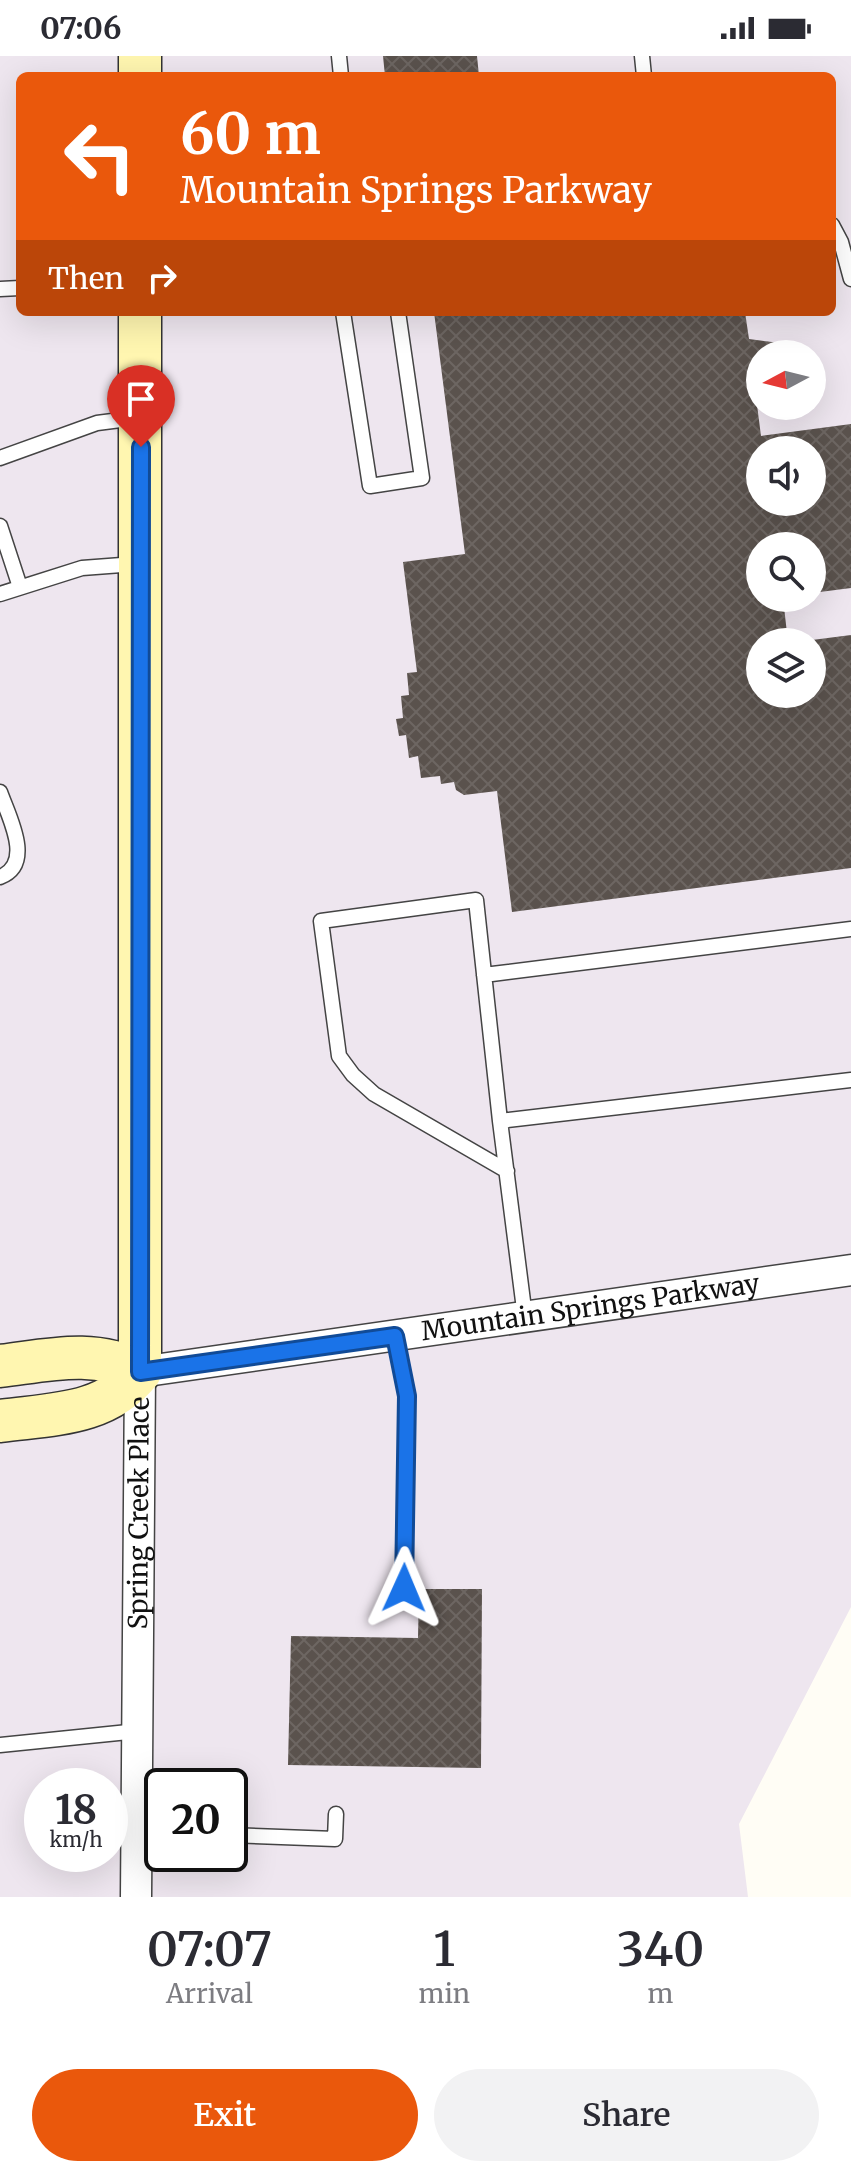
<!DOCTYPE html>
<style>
body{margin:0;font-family:Merriweather,serif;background:#f2f2f3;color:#2b2b33;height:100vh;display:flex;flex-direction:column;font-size:30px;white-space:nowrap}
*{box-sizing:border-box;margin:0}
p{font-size:26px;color:#7c7c81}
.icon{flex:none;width:44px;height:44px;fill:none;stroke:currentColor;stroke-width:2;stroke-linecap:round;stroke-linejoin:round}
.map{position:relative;height:1841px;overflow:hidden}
.panel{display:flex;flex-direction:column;background:#fff;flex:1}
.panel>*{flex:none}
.top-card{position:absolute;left:16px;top:16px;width:820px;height:244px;border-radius:12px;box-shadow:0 8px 32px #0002;background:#ea580c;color:#fff;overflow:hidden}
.needle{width:52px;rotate:263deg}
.fabs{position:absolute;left:746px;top:284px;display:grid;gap:16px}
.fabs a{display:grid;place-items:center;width:80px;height:80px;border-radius:50%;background:#fff;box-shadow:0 8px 32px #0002;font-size:40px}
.speed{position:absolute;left:24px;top:1712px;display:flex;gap:16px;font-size:40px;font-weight:700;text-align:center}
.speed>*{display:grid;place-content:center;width:104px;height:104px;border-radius:50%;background:#fff;box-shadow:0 8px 32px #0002;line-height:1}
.speed small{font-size:20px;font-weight:400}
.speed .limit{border:4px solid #111;border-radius:12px;background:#fff;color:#111}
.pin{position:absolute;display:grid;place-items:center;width:68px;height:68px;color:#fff;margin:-82px -34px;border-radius:50% 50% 50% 0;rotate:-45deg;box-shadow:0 0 8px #0007}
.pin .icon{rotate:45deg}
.me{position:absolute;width:88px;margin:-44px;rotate:1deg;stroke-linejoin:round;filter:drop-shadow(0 0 6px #0008)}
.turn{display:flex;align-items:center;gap:28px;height:168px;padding:0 32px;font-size:36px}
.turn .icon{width:104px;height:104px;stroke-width:2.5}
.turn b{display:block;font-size:56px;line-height:68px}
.then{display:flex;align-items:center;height:76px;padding:0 32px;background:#0003;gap:16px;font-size:30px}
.eta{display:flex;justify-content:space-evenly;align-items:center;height:136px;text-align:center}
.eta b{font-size:48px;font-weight:600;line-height:56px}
.primary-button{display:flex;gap:16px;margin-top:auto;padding:16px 32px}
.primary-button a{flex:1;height:92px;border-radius:48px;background:#ea580c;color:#fff;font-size:32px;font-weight:600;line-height:92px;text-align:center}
.primary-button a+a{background:#f2f2f3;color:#2b2b33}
.status{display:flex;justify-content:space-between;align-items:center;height:56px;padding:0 40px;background:#fff;direction:ltr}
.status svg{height:22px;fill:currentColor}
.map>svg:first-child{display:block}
.industrial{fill:#eee6ef;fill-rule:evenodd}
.building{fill:url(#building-cross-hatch);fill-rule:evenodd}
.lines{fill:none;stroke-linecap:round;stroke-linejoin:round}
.lane-casing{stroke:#444;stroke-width:17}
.street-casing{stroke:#444;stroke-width:33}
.secondary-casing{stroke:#333;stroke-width:45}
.lane{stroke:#fff;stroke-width:14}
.street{stroke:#fff;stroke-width:30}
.secondary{stroke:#fff6b0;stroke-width:42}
.route-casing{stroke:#114b97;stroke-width:20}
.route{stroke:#1a73e8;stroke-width:14}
.labels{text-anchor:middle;stroke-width:8;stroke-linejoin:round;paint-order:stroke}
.street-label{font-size:26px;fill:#111;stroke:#fff}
</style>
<div class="status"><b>07:06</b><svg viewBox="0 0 49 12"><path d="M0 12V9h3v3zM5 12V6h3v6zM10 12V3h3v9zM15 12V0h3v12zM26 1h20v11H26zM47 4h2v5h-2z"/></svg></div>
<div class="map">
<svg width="851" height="1841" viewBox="0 0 851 1841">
<defs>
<pattern id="building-cross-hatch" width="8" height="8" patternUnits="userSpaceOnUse" patternTransform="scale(2)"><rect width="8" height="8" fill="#5a524d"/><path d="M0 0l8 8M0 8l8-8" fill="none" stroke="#6d6662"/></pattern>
</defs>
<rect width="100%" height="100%" fill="#fffdf5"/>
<!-- industrial -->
<path class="industrial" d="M0,0H851V1551L739,1768L748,1841H0ZM20,20H832V256H20ZM760,298H812V350H760ZM760,394H812V446H760ZM760,490H812V542H760ZM760,586H812V638H760ZM42,1730H110V1798H42ZM162,1730H230V1798H162Z"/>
<!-- building -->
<path class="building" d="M383,0H477L479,20H385Z
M434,256H745L749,283L780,287L782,298H760V340L756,341L761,380L851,368V532L812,537V490H760V542H783L788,586H760V638H812V584L851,579V812L512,856L497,735L464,739L456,734L454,726L441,728L440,720L421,722L418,700L409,702L406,679L399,680L396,663L403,662L401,640L409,639L407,617L417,616L403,506L465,498ZM760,394H812V446H760Z
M419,1533H482L481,1712L288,1709L291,1580L418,1582Z"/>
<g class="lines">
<!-- lane casing -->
<g class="lane-casing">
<path id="lane" d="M339,0L341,20
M642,0L644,20
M832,169L841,186L851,223
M0,233L20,232
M343,256L370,430L422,422L398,256
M0,402L97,367L136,362
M0,470L20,531
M0,538L82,512L135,508
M0,736C8,759 35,808 0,821
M484,919L851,873
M500,1065L476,844L321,865L339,1000L353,1019L374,1038L507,1115
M525,1261L500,1065L851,1024
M395,1280L407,1340L404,1532
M0,1689L138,1675
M137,1776L162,1777
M230,1779L335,1783L336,1758"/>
</g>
<!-- street casing -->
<g class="street-casing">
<g id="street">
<path id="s1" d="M136,1841L140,1316L851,1214"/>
</g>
</g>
<!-- secondary casing -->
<g class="secondary-casing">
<path id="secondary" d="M140,0V20
M0,1310C49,1304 94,1292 140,1316
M140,1316V256
M0,1365C51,1358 105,1360 140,1316"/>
</g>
<!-- lane -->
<use href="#lane" class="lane"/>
<!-- street -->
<use href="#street" class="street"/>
<!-- secondary -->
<use href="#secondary" class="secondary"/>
</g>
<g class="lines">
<!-- route casing -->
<g class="route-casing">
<path id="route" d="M141,391L140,1316L395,1280L407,1340L404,1532"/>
</g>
<!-- route -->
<use href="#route" class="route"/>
</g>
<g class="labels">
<!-- street labels -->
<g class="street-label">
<text dy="9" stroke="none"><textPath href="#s1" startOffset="980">Mountain Springs Parkway</textPath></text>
<text dy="9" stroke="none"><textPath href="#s1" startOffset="384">Spring Creek Place</textPath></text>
</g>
</g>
</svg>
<div class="fabs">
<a><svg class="needle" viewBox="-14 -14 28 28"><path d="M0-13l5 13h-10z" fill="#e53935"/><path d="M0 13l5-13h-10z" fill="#7c7c81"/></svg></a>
<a><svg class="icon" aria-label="sound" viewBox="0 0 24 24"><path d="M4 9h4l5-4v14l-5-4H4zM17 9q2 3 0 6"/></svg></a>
<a><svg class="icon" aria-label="search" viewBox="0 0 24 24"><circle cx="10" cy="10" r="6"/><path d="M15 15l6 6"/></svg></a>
<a><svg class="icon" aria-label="layers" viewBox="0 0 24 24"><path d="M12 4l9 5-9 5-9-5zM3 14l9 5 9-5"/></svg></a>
</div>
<div class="speed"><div>18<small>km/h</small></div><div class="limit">20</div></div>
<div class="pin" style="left:141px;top:391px;background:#d93025"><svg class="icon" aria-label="arrive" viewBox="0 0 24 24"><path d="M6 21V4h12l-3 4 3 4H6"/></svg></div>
<svg class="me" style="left:404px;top:1532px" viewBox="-20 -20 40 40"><path d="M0-17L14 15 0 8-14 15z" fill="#1a73e8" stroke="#fff" stroke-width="4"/></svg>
<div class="top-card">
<div class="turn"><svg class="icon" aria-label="left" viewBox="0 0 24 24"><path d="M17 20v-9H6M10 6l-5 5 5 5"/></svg><div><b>60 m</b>Mountain Springs Parkway</div></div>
<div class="then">Then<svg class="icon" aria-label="right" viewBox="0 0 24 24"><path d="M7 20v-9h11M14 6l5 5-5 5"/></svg></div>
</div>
</div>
<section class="panel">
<div class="eta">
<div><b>07:07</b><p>Arrival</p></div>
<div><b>1</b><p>min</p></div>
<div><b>340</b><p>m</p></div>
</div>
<div class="primary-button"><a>Exit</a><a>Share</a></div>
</section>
